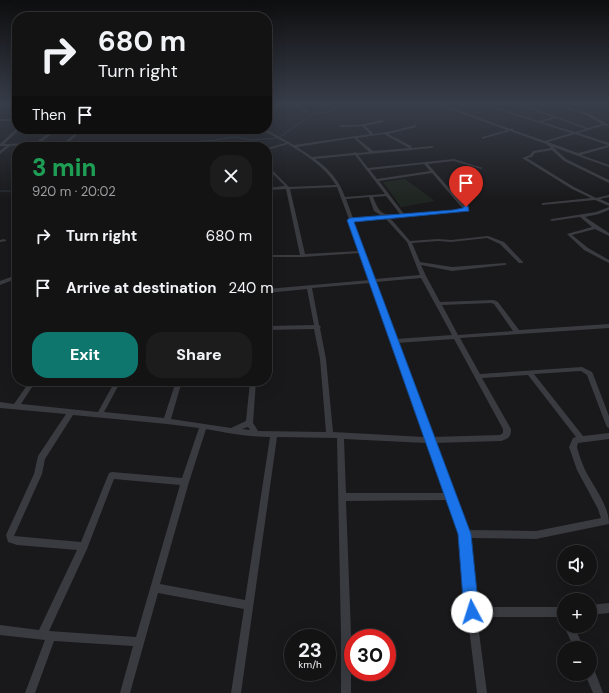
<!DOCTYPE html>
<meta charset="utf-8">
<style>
body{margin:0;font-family:"DM Sans",sans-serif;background:#1c1c1d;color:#f1f3f6;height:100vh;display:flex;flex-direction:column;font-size:15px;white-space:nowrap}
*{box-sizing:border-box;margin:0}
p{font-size:13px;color:#9d9ea0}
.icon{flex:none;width:22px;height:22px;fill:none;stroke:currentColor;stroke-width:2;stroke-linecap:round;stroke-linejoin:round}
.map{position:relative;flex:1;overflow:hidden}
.details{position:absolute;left:12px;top:142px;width:260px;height:244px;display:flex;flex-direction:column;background:#131314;border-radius:16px;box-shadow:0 4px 16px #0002,0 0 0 1px #323234}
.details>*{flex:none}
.top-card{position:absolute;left:12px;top:12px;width:260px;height:122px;border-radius:16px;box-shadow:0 4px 16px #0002,0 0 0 1px #323234;background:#131314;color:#f1f3f6;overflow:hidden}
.buttons{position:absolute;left:557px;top:545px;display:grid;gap:8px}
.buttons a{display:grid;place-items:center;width:40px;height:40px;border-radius:50%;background:#131314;box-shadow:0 4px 16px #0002,0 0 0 1px #323234;font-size:20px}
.speed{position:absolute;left:284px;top:629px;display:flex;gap:8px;font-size:20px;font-weight:700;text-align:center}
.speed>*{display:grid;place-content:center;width:52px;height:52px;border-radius:50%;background:#131314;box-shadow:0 4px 16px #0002,0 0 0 1px #323234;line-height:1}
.speed small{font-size:10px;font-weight:400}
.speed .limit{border:6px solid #d22;background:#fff;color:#111}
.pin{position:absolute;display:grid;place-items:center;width:34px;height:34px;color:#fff;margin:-41px -17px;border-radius:50% 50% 50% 0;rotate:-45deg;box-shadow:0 0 4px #0007}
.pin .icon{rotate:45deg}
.me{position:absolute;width:44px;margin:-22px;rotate:355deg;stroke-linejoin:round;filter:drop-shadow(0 0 3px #0008)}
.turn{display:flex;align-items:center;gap:14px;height:84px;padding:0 20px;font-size:18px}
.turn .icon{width:52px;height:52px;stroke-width:2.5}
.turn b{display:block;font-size:28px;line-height:34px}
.then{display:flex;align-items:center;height:38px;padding:0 20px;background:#0003;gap:8px;font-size:15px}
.round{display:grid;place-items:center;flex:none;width:42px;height:42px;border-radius:16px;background:#1c1c1d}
.summary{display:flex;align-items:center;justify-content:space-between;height:68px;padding:0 20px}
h1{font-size:24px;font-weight:800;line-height:30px;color:#1e9e55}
.primary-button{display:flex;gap:8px;margin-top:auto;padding:8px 20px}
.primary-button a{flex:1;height:46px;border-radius:16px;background:#0f766e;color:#fff;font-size:16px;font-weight:800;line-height:46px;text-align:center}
.primary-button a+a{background:#1c1c1d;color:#f1f3f6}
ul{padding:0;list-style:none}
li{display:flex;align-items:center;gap:12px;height:52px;padding:0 20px}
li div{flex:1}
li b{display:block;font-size:15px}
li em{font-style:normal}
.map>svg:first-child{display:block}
.green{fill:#1f2621}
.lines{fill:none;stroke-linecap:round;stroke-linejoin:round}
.stream{stroke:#2f373f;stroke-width:1}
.minor{fill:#3a3b40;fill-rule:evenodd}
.route{fill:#1a73e8;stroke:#114b97}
</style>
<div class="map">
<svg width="609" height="693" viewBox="0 0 609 693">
<rect width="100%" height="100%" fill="#19191b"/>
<!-- green -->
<path class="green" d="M405,179L435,201L401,207L383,182Z"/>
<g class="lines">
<!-- stream -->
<path class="stream" d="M608,103L605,104L609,106
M280,137L312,114L332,111L338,106L364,103L388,105L394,103
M163,147L178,142L208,141L235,137L251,140L277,138
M0,191H17"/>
<!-- minor -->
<path class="minor" d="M291,103H293L309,112L306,113L291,104Z
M317,103H319L328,108L325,109L317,104Z
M436,103H439L510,129L513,128V130L545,141L571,133L478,103H481L539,121L553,117L515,104V103H518L588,128L602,124L588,116L552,103H555L590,114L609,125V127L605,125L578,133L609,143V147L581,155L609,165V167L553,147L566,159L609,180V183L564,161L552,150L535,153L532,157L527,158L574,187L596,198L609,195V197L600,199L609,203V206L595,200L542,205V203H543L591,198L572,189L522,158L530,155L533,151L551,148L546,144L510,131L482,139V137L507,130L436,104ZM556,118L586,129L575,132L542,122ZM575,134L608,145H609L578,153L548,142Z
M0,119H17V121H0Z
M382,120L384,121L383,122L365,126L374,134L392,131L416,125V127L388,134L411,146L412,147L411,148L432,146L434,147L432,148L358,155L368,168L454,159L483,168L481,169L454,161L428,164L468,210L466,211L390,218L410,241L438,239L451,240L488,236L504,242L523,262V263H519L500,244L487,238L451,242L438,241L412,243L420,262L452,267L505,263L507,264L505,265L452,271L421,265L426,276L440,302L494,300L498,302L519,330L609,324V328L460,338L480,374L582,367L592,372L593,374L609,416V428L607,427L606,425L587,375L581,371L534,374L583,436L609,433V439L578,443L577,447C579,455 582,463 585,470C593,486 609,505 609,524L536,539L470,538L476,607H564V617H477L487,693H477L467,612L461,534L448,500L346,501L351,634V693H341V634L337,438L277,437L241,693H231L244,609L158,593L130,693H120L133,646L54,641L35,693H25L45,640L0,635V625L39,630L77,550L17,545L8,542L6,535L34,474L38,456L66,414L0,408V402L14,404L30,381H36L21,404L98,412L115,381H121L104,412L164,418L176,381H182L171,419L231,428L246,421L250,381H256L253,423L258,431L326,432L320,359L314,329L267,330V326L314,325L307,289L267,293V289L370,280L360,253L303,257H267V255H300L286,189L267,190V188L285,186L267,168V165L289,187L336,185C325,167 306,155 288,144L267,150V148L286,143L261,129H265L294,145L370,134L362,126L341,127L339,126L341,125H359ZM384,134L409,148H410L373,151L357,138ZM354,138L369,152L357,153L355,152L353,153L312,157L297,147ZM355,155L385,194L345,197C339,180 329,169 315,159ZM424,164L430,171L377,179L370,170ZM432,173L463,209L404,214L379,181ZM337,187L349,219L348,220L349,221L360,251L305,254L290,189ZM386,196L400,214C382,216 380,214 373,197ZM369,197L374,211L382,216L353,218L346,199ZM385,218L407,242L420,275L375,279L354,221ZM421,278L452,335L396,339L376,282ZM371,283L391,340L390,341L392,343L424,437L333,432L326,359L320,328L321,327L319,325L312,288ZM491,303L494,304L513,331L458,335L442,305ZM454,339L503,429V433L500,435L432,437L397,343ZM528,375L576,437L573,438L569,447L577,470L598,509L601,518L536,531L468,530L434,443L501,441C509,438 511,437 511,429L482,378ZM73,415L167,424L199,428L182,478L112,472L109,473L81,542L14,536L42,474L45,459ZM248,427L250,430L242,429ZM206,429C227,433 248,437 270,437L245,600L160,584L189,482ZM344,439L426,443L445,493H346ZM114,479L180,485L136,637L49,631L87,549Z
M17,128L20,129L4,144L35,143L54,129H58L40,143L65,142L77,132L126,131L128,132L126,133L78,134L69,142L119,141L120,142L116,147H112L115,143L37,145L35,146L33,145L10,146L0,154V151L6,146H0V144Z
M190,129H199L163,135L161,134Z
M16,162H17V166L14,171H12L11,170Z
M609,207V210L599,214L585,217L609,233V236L595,229L572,235L588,248L609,260V263L584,250L567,234L592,227L580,217L552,221L550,220L552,219L596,212Z
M4,239L6,240V241L0,242V240Z
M11,277L14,279L13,280L0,285V281Z
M609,603V613L590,615V605Z
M564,626H574L584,648H574Z
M590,668L594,669L603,693H593L585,674H590Z"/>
</g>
<!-- sky -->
<linearGradient id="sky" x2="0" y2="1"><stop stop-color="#0e0e0f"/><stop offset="0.52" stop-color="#383e4a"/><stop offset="1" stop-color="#383e4a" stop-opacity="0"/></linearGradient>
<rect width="609" height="200" fill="url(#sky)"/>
<!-- route -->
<path class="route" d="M464,206H468L469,211L354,222L471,534L479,612L477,617L472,619L466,617L464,612L458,534L347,220L350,218L453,210L463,208Z"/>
</svg>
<div class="buttons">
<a><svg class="icon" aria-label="sound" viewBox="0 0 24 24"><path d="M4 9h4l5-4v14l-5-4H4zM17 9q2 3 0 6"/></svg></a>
<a>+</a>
<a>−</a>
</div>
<div class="speed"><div>23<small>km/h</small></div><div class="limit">30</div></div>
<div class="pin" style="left:466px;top:207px;background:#d93025"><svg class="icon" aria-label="arrive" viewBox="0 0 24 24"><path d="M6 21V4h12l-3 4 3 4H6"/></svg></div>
<svg class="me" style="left:472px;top:612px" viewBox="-20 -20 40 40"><circle r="19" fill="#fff"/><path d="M0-13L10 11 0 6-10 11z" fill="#1a73e8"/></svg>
<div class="top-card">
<div class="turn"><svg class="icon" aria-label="right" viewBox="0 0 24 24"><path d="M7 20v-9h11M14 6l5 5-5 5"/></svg><div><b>680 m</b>Turn right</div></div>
<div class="then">Then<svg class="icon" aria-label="arrive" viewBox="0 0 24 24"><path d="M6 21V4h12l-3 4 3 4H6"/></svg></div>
</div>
<section class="details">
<div class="summary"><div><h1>3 min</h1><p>920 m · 20:02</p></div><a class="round"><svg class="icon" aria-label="close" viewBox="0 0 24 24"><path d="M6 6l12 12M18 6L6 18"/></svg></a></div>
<ul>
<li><svg class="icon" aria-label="right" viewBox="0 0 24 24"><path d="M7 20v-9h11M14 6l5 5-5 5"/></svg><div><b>Turn right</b></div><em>680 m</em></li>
<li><svg class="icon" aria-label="arrive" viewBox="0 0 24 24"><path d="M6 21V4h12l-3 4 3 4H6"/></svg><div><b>Arrive at destination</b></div><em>240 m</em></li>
</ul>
<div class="primary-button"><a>Exit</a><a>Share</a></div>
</section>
</div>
